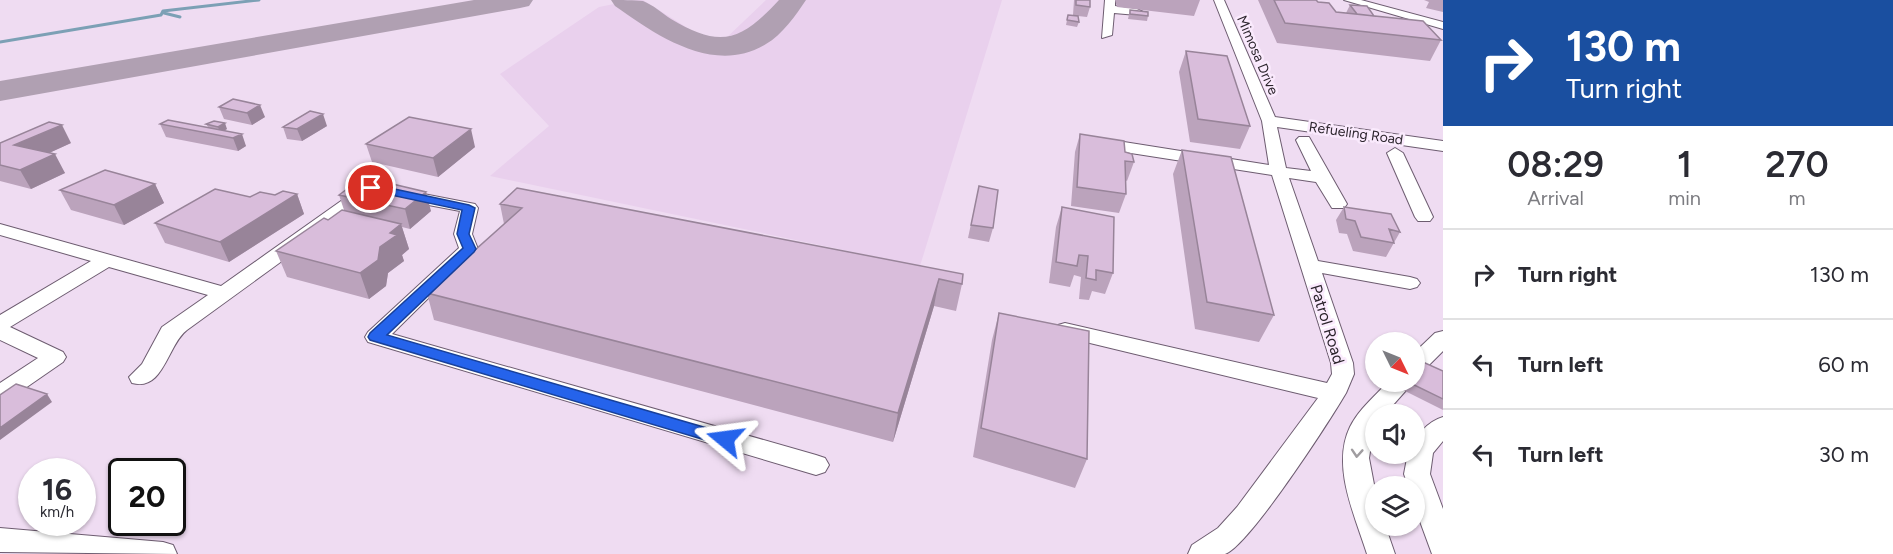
<!DOCTYPE html>
<style>
body{margin:0;font-family:Figtree,sans-serif;background:#f2f2f3;color:#2b2b33;height:100vh;display:flex;flex-direction:column;font-size:22px;white-space:nowrap}
*{box-sizing:border-box;margin:0}
p{font-size:20px;color:#7c7c81}
.icon{flex:none;width:33px;height:33px;fill:none;stroke:currentColor;stroke-width:2;stroke-linecap:round;stroke-linejoin:round}
.map{position:relative;flex:1;overflow:hidden}
.panel{display:flex;flex-direction:column;background:#fff;width:450px}
.panel>*{flex:none}
.hud{background:#1a4fa0;color:#fff;overflow:hidden}
.needle{width:39px;rotate:133deg}
.buttons{position:absolute;left:1365px;top:332px;display:grid;gap:12px}
.buttons a{display:grid;place-items:center;width:60px;height:60px;border-radius:50%;background:#fff;box-shadow:0 2px 4px #0004;font-size:30px}
.speed{position:absolute;left:18px;top:458px;display:flex;gap:12px;font-size:30px;font-weight:700;text-align:center}
.speed>*{display:grid;place-content:center;width:78px;height:78px;border-radius:50%;background:#fff;box-shadow:0 2px 4px #0004;line-height:1}
.speed small{font-size:15px;font-weight:400}
.speed .limit{border:3px solid #111;border-radius:9px;background:#fff;color:#111}
.pin{position:absolute;display:grid;place-items:center;width:51px;height:51px;color:#fff;margin:-26px;border:3px solid #fff;border-radius:50%;box-shadow:0 2px 6px #0007}
.me{position:absolute;width:66px;margin:-33px;rotate:286deg;stroke-linejoin:round;filter:drop-shadow(0 0 4px #0008)}
.turn{display:flex;align-items:center;gap:21px;height:126px;padding:0 24px;font-size:27px}
.turn .icon{width:78px;height:78px;stroke-width:2.5}
.turn b{display:block;font-size:42px;line-height:51px}
.eta{display:flex;justify-content:space-evenly;align-items:center;height:102px;text-align:center}
.eta b{font-size:36px;font-weight:600;line-height:42px}
ul{padding:0;list-style:none}
li{display:flex;align-items:center;gap:18px;height:90px;padding:0 24px;border-top:2px solid #e1e1e2}
li div{flex:1}
li b{display:block;font-size:22px}
li em{font-style:normal}
main{display:flex;flex:1;min-height:0}
.map>svg:first-child{display:block}
.built{fill:#e9d0ed}
.lines{fill:none;stroke-linecap:round;stroke-linejoin:round}
.stream{stroke:#7ca0b5;stroke-width:3}
.taxiway{fill:#b0a0b2;fill-rule:evenodd}
.minor-casing{stroke:#6d5c70;stroke-width:2}
.minor{fill:#fff;fill-rule:evenodd}
.wall{fill:#bba3bc}
.shaded-wall{fill:#988499}
.building{fill:#d9bddb;stroke:#988499;stroke-width:1.5}
.oneway{stroke:#a09da0}
.route{fill:#2563eb;stroke:#184099;stroke-width:1.5}
.labels{text-anchor:middle;stroke-width:5;stroke-linejoin:round;paint-order:stroke}
.far-street-label{font-size:14px;fill:#2c252d;stroke:#faeafd}
.street-label{font-size:16px;fill:#2c252d;stroke:#faeafd}
</style>
<main>
<div class="map">
<svg width="1443" height="554" viewBox="0 0 1443 554">
<rect width="100%" height="100%" fill="#efdcf2"/>
<!-- built -->
<path class="built" d="M634,0H643L702,37L723,41L766,0H1002L920,266L490,176L549,126L500,74L599,7Z"/>
<g class="lines">
<!-- stream -->
<path class="stream" d="M164,13L180,17
M0,42L161,15L163,11L259,0"/>
<!-- taxiway -->
<path class="taxiway" d="M474,0H533L529,6L520,8L0,101V81Z
M611,0C620,0 635,0 643,1C653,5 662,13 671,19C721,49 741,41 779,0H806C796,15 782,35 766,44C714,76 656,35 615,6Z"/>
<!-- minor casing -->
<g class="minor-casing">
<path id="minor" d="M1105,0H1115V6L1137,9L1143,12L1137,15L1114,13L1112,35L1102,38Z
M1214,0H1224L1275,117L1443,141V151L1277,127L1286,168L1311,171L1296,140L1299,137H1309L1347,204L1344,208H1332L1316,182L1289,178L1318,261L1410,277L1417,279L1420,283L1417,287L1410,289L1322,273L1353,363L1354,374L1346,393C1330,420 1249,546 1225,554C1215,554 1198,554 1188,554L1192,545L1218,528L1237,507L1318,398L1065,337L1058,335L1054,330L1058,325L1065,323L1327,383L1332,374L1331,363L1272,175L1105,149L1097,144L1105,139L1269,165L1262,121Z
M1344,0H1361L1443,22V29Z
M1395,148L1403,153L1433,217L1430,221H1418L1415,217L1387,153Z
M364,188L372,193L370,197C309,241 248,286 187,330C167,345 164,392 132,383L129,377L142,364L162,327L208,295L109,267L10,327L63,352L66,357L63,362L8,400L0,402V383L38,358L0,340V315L91,261L0,235V224L221,286L358,189Z
M403,190L475,204L478,208L472,234L478,249L392,334L816,455L825,458L829,465L825,472L816,475L368,342L365,337L368,332L459,248L454,234L460,211L397,199L395,195L397,191Z
M1443,331V351L1422,372L1414,375V353L1435,333Z
M1389,381H1405L1409,387L1385,414H1376L1369,458L1376,495V525H1385L1395,554H1367C1355,516 1331,466 1350,427C1359,409 1375,396 1389,381Z
M1443,417V441L1433,453L1430,474L1443,509V554H1432L1414,505V486H1408L1404,474L1408,453H1414C1414,436 1427,422 1443,417Z
M0,528L163,542L173,545L177,554L0,552Z"/>
</g>
<!-- minor -->
<use href="#minor" class="minor"/>
</g>
<!-- wall -->
<path class="wall" d="M1074,0H1090V7L1087,17L1078,16L1079,22L1077,27L1066,25L1068,15H1073Z
M1115,0H1200L1194,16L1117,7Z
M1258,0H1316L1318,2L1336,12L1346,13L1350,5L1374,16L1441,40L1430,61L1277,43Z
M1424,0H1443V12L1426,8L1429,2Z
M1130,10L1148,16L1147,21L1128,19Z
M1186,51L1250,126L1240,149L1190,142L1179,72Z
M233,99L265,117L252,125L224,119L219,107Z
M160,124L208,127L206,124L227,129L225,130L246,146L238,151L166,137Z
M327,126L302,141L287,139L283,127Z
M1080,134L1125,152L1134,162L1127,181L1125,180L1126,194L1119,213L1071,206L1075,152Z
M0,143H71L49,153L65,173L31,189L0,181Z
M366,144L475,147L438,177L372,162Z
M1182,150L1274,315L1259,342L1195,329L1173,174Z
M155,184L164,203L124,225L71,210L60,190Z
M979,186L993,228L989,242L968,238Z
M517,188L962,284L956,311L934,306L893,442L434,320L427,293L504,224L500,204Z
M297,194L304,214L229,262L165,243L155,223L250,197Z
M339,195L431,211L410,229L402,227L409,249L402,255L404,261L388,273L386,286L369,299L287,277L276,251L344,210Z
M1062,207L1113,273L1105,294L1092,291L1089,300L1079,299L1081,277L1074,275L1070,287L1049,283L1056,227Z
M1344,207L1400,232L1386,257L1353,251L1347,234L1339,233L1336,220Z
M999,313L1087,459L1075,488L973,457L992,340Z
M1443,371V410L1385,381H1414Z"/>
<!-- shaded-wall -->
<path class="shaded-wall" d="M260,105L265,117L252,125L247,113Z
M323,114L327,126L302,141L297,129Z
M225,123L227,129L220,133L218,127Z
M62,125L71,143L25,164L14,145Z
M471,129L475,147L438,177L433,158Z
M242,134L246,146L238,151L233,138Z
M55,154L65,173L31,189L20,170Z
M155,184L164,203L124,225L114,205Z
M426,192L431,211L410,229L405,209Z
M297,194L304,214L229,262L220,242Z
M401,224L409,249L402,255L404,261L388,273L386,286L369,299L360,273L390,233Z
M939,279L934,306L893,442L898,413Z
M47,394L52,402L0,440V428Z"/>
<!-- building -->
<path class="building" d="M1076,0H1090V7L1076,5Z
M1274,0H1316L1318,2L1329,3L1336,12L1423,21L1441,40L1285,23Z
M1350,5L1367,6L1374,16L1357,14Z
M1130,10L1148,12V16L1130,14Z
M1068,15L1078,16L1079,22L1067,20Z
M1186,51L1227,56L1250,126L1198,119Z
M233,99L260,105L247,113L219,107Z
M310,111L323,114L297,129L283,127Z
M409,117L471,129L433,158L366,144Z
M168,120L242,134L233,138L160,124Z
M214,121L225,123L218,127L206,124Z
M49,122L62,125L14,145L55,154L20,170L0,165V143Z
M1080,134L1124,141L1125,152L1132,154L1134,162L1125,161L1126,194L1077,187Z
M1182,150L1231,157L1274,315L1207,302Z
M105,170L155,184L114,205L60,190Z
M363,177L426,192L405,209L339,195Z
M979,186L998,190L993,228L971,225Z
M517,188L963,274L962,284L939,279L898,413L427,293L522,208L500,204Z
M215,189L250,197L260,192L275,195L283,191L297,194L220,242L155,223Z
M1062,207L1114,217L1113,273L1096,270V280L1086,278L1088,256L1079,255L1077,266L1056,262Z
M1344,207L1391,214L1400,232L1389,229L1394,243L1361,237L1355,221L1346,219Z
M342,210L401,224L390,233L397,235L380,247L378,260L360,273L276,251L324,218L328,220Z
M999,313L1089,331L1087,459L981,428Z
M1414,358L1443,371V399L1406,381H1414Z
M16,384L47,394L0,428V395Z"/>
<!-- one-way arrows -->
<defs><path id="oneway-chevron" d="M-2-3.5L2.5 0L-2 3.5" fill="none" stroke-width="1.6" stroke-linecap="round" stroke-linejoin="round" transform="scale(1.5)"/></defs>
<use class="oneway" href="#oneway-chevron" transform="translate(1357 453) rotate(94)"/>
<!-- route -->
<path class="route" d="M371,184L469,205L475,208L469,234L476,249L474,252L387,335L731,435L734,439L731,444L725,446L370,340L368,337L370,333L463,248L457,234L462,210L367,190V185Z"/>
<g class="labels">
<!-- far-street labels -->
<g class="far-street-label">
<text transform="translate(1258 55) rotate(67)" y="5">Mimosa Drive</text>
<text transform="translate(1356 133) rotate(8)" y="5">Refueling Road</text>
</g>
<!-- street labels -->
<g class="street-label">
<text transform="translate(1328 324) rotate(73)" y="6">Patrol Road</text>
</g>
</g>
</svg>
<div class="buttons">
<a><svg class="needle" viewBox="-14 -14 28 28"><path d="M0-13l5 13h-10z" fill="#e53935"/><path d="M0 13l5-13h-10z" fill="#7c7c81"/></svg></a>
<a><svg class="icon" aria-label="sound" viewBox="0 0 24 24"><path d="M4 9h4l5-4v14l-5-4H4zM17 9q2 3 0 6"/></svg></a>
<a><svg class="icon" aria-label="layers" viewBox="0 0 24 24"><path d="M12 4l9 5-9 5-9-5zM3 14l9 5 9-5"/></svg></a>
</div>
<div class="speed"><div>16<small>km/h</small></div><div class="limit">20</div></div>
<div class="pin" style="left:371px;top:188px;background:#d93025"><svg class="icon" aria-label="arrive" viewBox="0 0 24 24"><path d="M6 21V4h12l-3 4 3 4H6"/></svg></div>
<svg class="me" style="left:725px;top:439px" viewBox="-20 -20 40 40"><path d="M0-17L14 15 0 8-14 15z" fill="#2563eb" stroke="#fff" stroke-width="4"/></svg>
</div>
<section class="panel">
<div class="hud">
<div class="turn"><svg class="icon" aria-label="right" viewBox="0 0 24 24"><path d="M7 20v-9h11M14 6l5 5-5 5"/></svg><div><b>130 m</b>Turn right</div></div>
</div>
<div class="eta">
<div><b>08:29</b><p>Arrival</p></div>
<div><b>1</b><p>min</p></div>
<div><b>270</b><p>m</p></div>
</div>
<ul>
<li><svg class="icon" aria-label="right" viewBox="0 0 24 24"><path d="M7 20v-9h11M14 6l5 5-5 5"/></svg><div><b>Turn right</b></div><em>130 m</em></li>
<li><svg class="icon" aria-label="left" viewBox="0 0 24 24"><path d="M17 20v-9H6M10 6l-5 5 5 5"/></svg><div><b>Turn left</b></div><em>60 m</em></li>
<li><svg class="icon" aria-label="left" viewBox="0 0 24 24"><path d="M17 20v-9H6M10 6l-5 5 5 5"/></svg><div><b>Turn left</b></div><em>30 m</em></li>
</ul>
</section>
</main>
